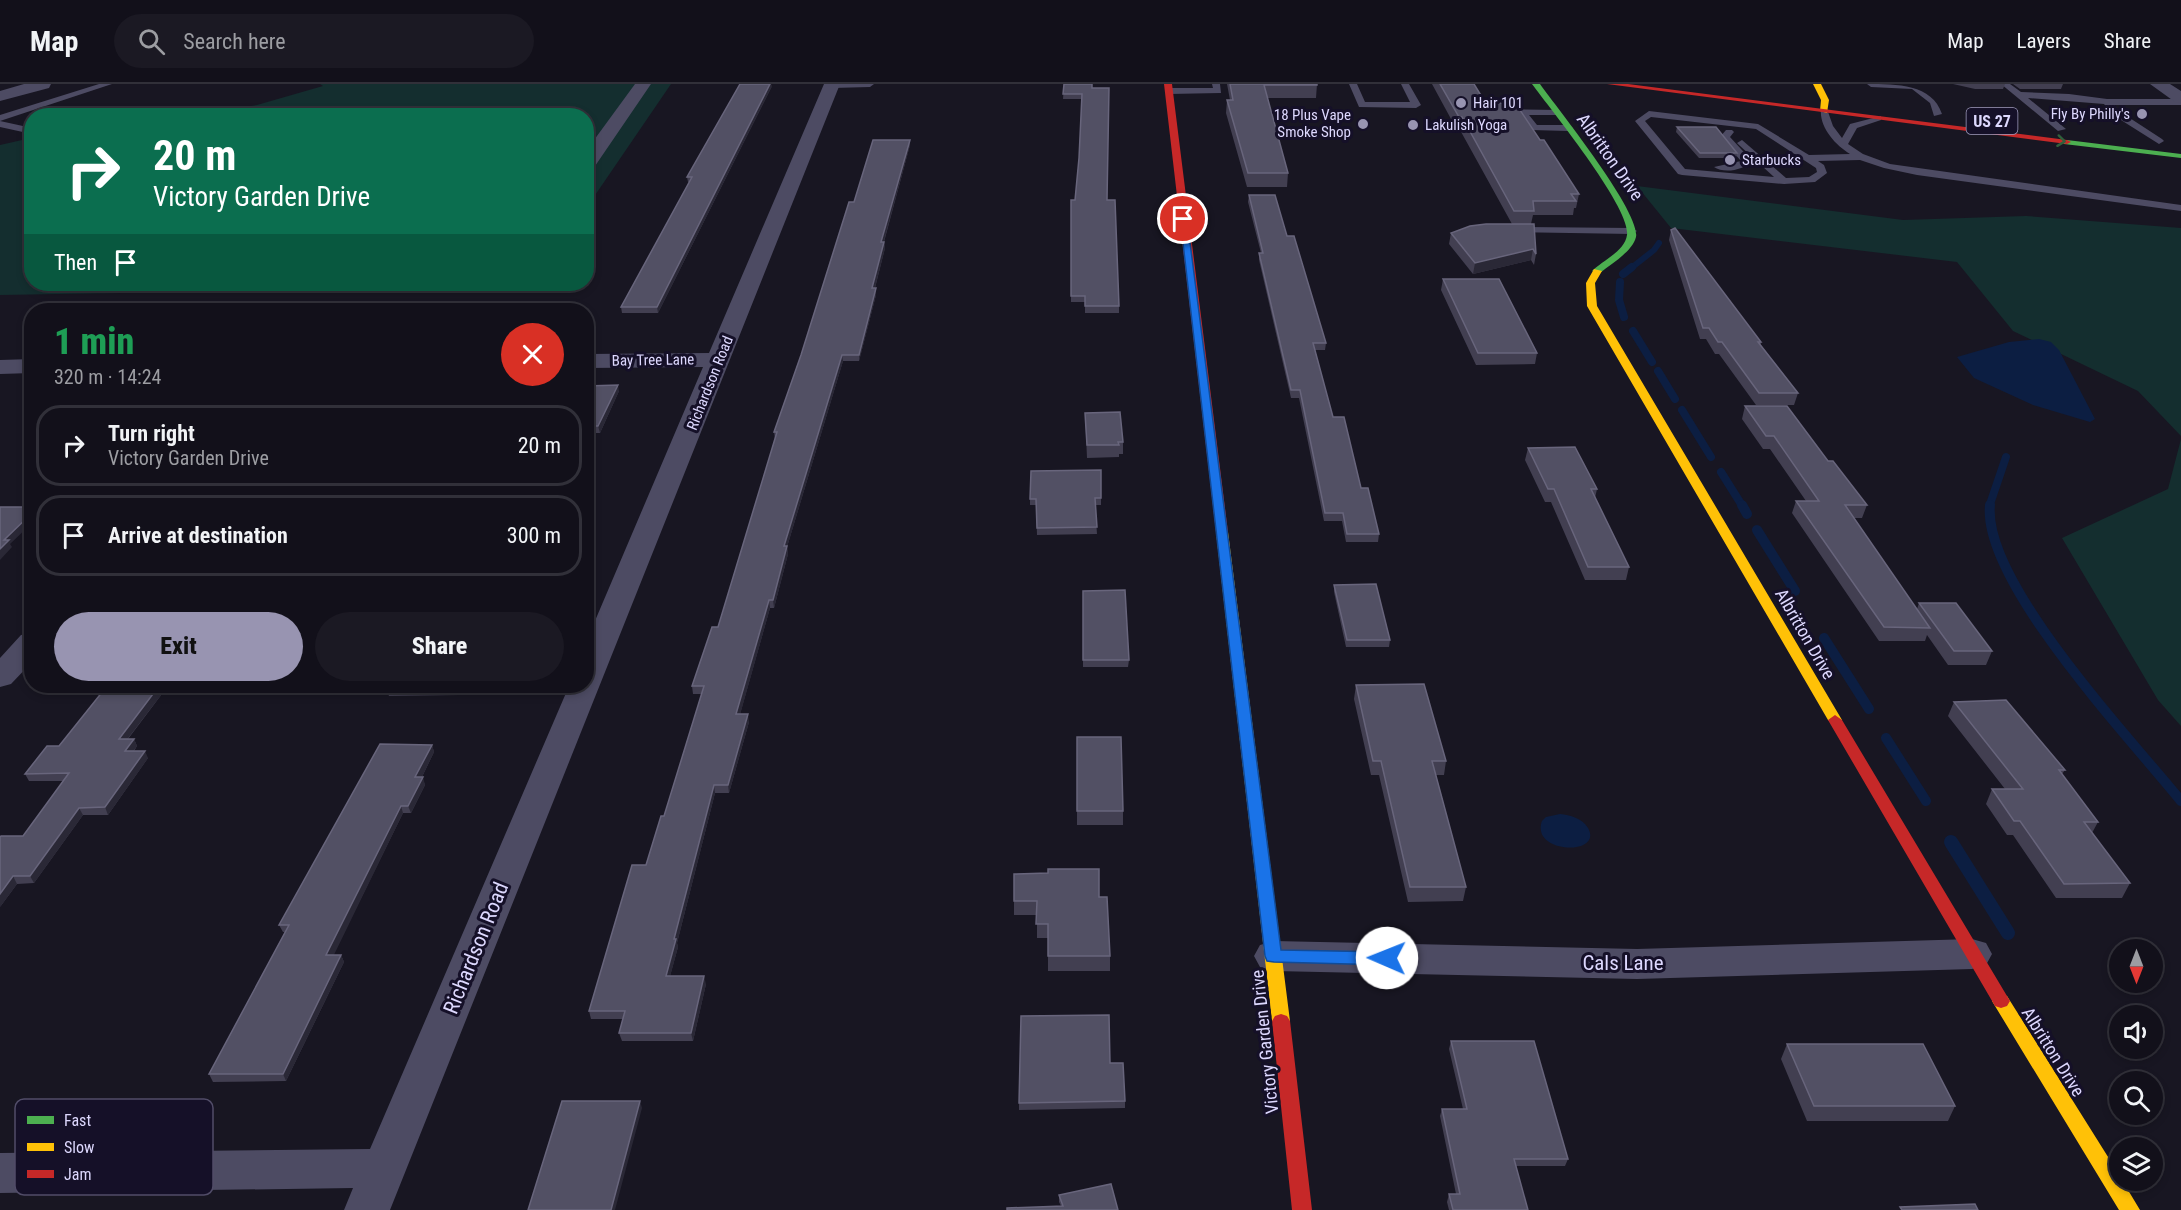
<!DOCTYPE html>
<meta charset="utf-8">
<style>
body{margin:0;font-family:"Roboto Condensed",sans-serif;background:#1b1923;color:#f1f3f6;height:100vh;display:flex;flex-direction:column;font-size:22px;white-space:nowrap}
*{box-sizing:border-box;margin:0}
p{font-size:20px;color:#9c9da2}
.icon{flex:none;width:33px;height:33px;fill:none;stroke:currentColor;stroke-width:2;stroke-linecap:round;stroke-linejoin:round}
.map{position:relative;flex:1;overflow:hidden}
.drawer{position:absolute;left:24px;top:219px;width:570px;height:390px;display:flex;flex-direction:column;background:#12101a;border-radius:24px;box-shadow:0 3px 9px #0003,0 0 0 2px #313039}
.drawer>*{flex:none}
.hud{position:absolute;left:24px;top:24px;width:570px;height:183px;border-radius:24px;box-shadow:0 3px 9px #0003,0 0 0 2px #313039;background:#0b6e4f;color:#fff;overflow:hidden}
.needle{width:39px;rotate:180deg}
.fabs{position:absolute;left:2109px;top:855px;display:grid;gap:12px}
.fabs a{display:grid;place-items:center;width:54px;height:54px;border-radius:50%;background:#12101a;box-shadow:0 3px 9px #0003,0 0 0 2px #313039;font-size:30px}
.pin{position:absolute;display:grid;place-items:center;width:51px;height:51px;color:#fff;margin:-26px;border:3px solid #fff;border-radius:50%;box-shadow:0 2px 6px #0007}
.me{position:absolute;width:66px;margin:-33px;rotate:271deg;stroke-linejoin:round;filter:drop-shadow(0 0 4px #0008)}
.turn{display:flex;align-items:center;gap:21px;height:126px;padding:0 30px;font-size:27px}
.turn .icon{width:78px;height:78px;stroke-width:2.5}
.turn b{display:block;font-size:42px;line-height:51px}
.then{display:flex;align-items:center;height:57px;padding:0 30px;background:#0003;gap:12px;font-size:22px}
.round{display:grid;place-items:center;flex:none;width:63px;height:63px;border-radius:32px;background:#1b1923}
.overview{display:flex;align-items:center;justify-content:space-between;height:102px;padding:0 30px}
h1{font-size:36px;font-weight:800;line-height:45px;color:#1e9e55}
.action{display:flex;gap:12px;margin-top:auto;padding:12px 30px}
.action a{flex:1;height:69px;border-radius:36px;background:#9894b1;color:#111;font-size:24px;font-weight:800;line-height:69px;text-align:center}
.action a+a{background:#1b1923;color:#f1f3f6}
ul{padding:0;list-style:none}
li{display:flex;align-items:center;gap:18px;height:81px;margin:0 12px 9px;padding:0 18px;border:3px solid #313039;border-radius:24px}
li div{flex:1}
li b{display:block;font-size:22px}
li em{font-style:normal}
header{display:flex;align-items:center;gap:36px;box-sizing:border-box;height:84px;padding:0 30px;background:#12101a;border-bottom:2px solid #313039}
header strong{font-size:28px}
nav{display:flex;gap:33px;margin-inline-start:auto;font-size:21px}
.search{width:420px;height:54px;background:#1b1923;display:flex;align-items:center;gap:15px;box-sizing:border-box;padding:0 21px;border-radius:33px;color:#9c9da2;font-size:22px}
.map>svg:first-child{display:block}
.green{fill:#142e2f}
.water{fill:#0c1e42}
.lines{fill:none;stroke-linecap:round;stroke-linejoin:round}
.stream-far3{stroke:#0c1e42;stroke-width:6}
.stream-far2{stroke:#0c1e42;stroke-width:8}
.stream-far1{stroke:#0c1e42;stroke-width:10}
.stream{stroke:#0c1e42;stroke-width:14}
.lane{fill:#4d4b63;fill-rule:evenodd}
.street{fill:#4d4b63;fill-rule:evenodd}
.fast{fill:#4caf50;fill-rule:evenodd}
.slow{fill:#ffc107;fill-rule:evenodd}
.jam{fill:#c62828;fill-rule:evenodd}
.wall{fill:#423f51}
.shaded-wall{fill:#2a2836}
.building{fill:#525064;stroke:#68657c;stroke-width:1.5}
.oneway{stroke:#30603c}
.route{fill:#1a73e8;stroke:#114b97;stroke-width:1.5}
.poi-dot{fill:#9894b1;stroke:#151028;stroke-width:2}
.labels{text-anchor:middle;stroke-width:6;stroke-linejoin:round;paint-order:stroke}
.far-poi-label{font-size:15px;fill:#ddd8fe;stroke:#151028;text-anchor:start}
.far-street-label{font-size:15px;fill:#ddd8fe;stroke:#151028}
.shield{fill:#151028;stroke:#a19cbe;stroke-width:1.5}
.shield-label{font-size:16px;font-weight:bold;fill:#ddd8fe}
.street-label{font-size:18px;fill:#ddd8fe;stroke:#151028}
.near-street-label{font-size:21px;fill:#ddd8fe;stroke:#151028}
.key{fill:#151028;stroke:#514c68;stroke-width:1.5}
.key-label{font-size:16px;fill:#ddd8fe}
</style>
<header>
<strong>Map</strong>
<div class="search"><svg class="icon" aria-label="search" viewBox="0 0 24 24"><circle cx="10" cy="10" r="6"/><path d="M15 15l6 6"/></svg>Search here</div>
<nav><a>Map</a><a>Layers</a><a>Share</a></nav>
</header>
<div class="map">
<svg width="2181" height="1126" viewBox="0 0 2181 1126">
<rect width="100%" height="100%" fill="#181622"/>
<!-- green -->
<path class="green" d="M320,0H671L587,123L586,32H184L257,21L323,2Z
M31,54L32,200H534L532,202L0,211V61Z
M1637,102L1903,136L2026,132L2181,144V352L2138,307L2013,247L1957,178L1671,144Z
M2181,355V642L2158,616L2062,454L2168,405Z"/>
<!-- water -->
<path class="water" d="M2039,255L2051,258L2059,266L2095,335L2090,338L2033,321L1974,294L1957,273L2009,258Z
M1560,730C1570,731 1582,734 1588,744C1604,772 1530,770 1542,737L1546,733Z"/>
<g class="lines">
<!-- stream-far3 -->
<path class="stream-far3" d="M1630,185L1654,166L1659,159"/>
<!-- stream-far2 -->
<path class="stream-far2" d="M1623,190L1632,183
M1620,198L1619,216L1624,233
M1633,247L1652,278
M1658,287L1675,315
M1682,326L1711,373
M1721,388L1743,423
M1989,423L2006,373"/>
<!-- stream-far1 -->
<path class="stream-far1" d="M1742,421L1747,430
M1990,421C1982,498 2132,656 2181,717
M1757,446L1795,507
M1824,554L1869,625
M1886,654L1926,717"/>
<!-- stream -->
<path class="stream" d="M1951,758L2008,849"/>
<!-- lane -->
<path class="lane" d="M99,0H112L0,37V31Z
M828,0H874L870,3L832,4Z
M1212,0H1220L1221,9L1169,10L1165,7L1169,4H1213Z
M1349,0H1357L1365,18H1410L1401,0H1409L1421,21L1416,24L1359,23Z
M1867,0C1897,0 1932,0 1942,30L1934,32L1930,19L1912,5L1871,3Z
M2001,0H2010L2021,8L2069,10L2107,15H2181V21H2114L2119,27L2162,55L2164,57L2159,60L2113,31L2104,20L2028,14L2066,45L2058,47Z
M1501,25L1559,26V30L1556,31H1529L1537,41H1568L1573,44L1568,47L1531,46L1519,31L1498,30V26Z
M1821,25H1827L1833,42L1842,54L1850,40L1881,32V36L1857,44L1848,60L1863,70L1890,80L2181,121V127L1917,91L1884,84L1860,76L1818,77L1824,81L1827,89L1815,98L1784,100L1682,91L1678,90L1635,37L1649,27L1758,40L1809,71L1850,70C1835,61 1819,43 1821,25ZM1651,33L1756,45L1816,84L1817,88L1809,93L1786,94L1742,56L1737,59L1739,61L1774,93L1685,85L1645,37Z
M0,37L32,44V50L0,43Z
M1726,46H1732L1734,48L1730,53L1752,77C1744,86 1724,90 1714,83L1741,77L1720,53Z
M1514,143L1632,144L1637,147L1632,150L1510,148L1509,146Z"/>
<!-- street -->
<path class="street" d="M24,0H51L49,4L0,17V7Z
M635,0H651L593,85L586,87V67Z
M824,0H840L390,1126H344L353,1104L0,1109V1069L370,1065L569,602H586V558L703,283L586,284V270L709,269Z
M2150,0H2170L2181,7V19L2175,18Z
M32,275V289L0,290V276Z
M32,549V578L11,600L0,603V574L21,551Z
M1972,855L1986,859L1992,870L1986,881L1972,885L1637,895L1274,887L1260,883L1254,872L1260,861L1274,857L1637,865Z"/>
<!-- fast -->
<path class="fast" d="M1532,0H1540C1557,24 1641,128 1636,153C1632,168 1612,179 1600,189L1592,187C1602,177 1625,167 1627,151C1631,124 1551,26 1532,0Z
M2067,56L2181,70V74L2064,60L2063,58Z"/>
<!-- slow -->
<path class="slow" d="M1813,0H1821L1829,16L1827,29L1820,27L1821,16Z
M1594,185L1602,187L1595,199L1597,222L1842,636L1840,639L1835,641L1828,636L1587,222L1586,199Z
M1222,444L1228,448L1290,937L1287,942L1281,944L1275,942L1272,937L1216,448Z
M2001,910L2007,912L2120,1092V1096H2122L2140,1126H2119L1995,922L1992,917L1995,912Z"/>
<!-- jam -->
<path class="jam" d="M1164,0H1172L1228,448L1222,452L1216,448Z
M1607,0H1628L2067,56L2071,58L2067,60Z
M1835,631L1842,636L2007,912L2010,917L2007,922L2001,924L1995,922L1828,636Z
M1281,930L1287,932L1290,937L1312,1126H1292L1272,937L1275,932Z"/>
</g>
<!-- wall -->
<path class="wall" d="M1064,0L1092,4L1107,116L1119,222V229H1085V218H1071V116H1075L1079,74L1082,15H1063Z
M1227,0H1317L1316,14H1267L1288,89L1287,103H1247L1226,29L1227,16H1230Z
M1432,0H1474L1485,18L1540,56L1579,110L1576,124H1574L1573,131H1533L1531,140L1536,170L1534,181L1531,176L1473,190L1449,160L1451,149L1512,140L1460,46H1457Z
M1953,0H2005L2003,5H1975Z
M2013,0H2063L2061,5H2020Z
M772,2L658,229H622L621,223L690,98H688L687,93Z
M1677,43L1737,69L1736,74H1699L1676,48Z
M910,56V61L884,158L885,164L875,204H876V211L859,277H843L787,463L788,470L774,524H770L740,630L749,638L729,709H715L677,859L678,863L670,892L706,900L693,957H622L619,949L623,935H591L589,927L646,781L664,732L702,610H693L692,602L718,543L775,355L774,348L854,118Z
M1249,111L1287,152L1326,259L1325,266H1315L1333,333L1379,450L1378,458H1346L1342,437H1324L1299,314H1291L1259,176V169H1261L1248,118Z
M1671,146L1761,258V261L1798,309L1794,321H1756L1719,270H1715L1706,255H1700L1669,156Z
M1443,195L1537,269L1535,280L1476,281L1441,206Z
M586,302L619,307L600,349H596L586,369Z
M1745,322L1828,377L1867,421L1862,434H1854L1917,525L1919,519L1992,567L1986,581H1948L1927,551L1925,557H1879L1792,429L1796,417H1806L1770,365H1763L1742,335Z
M1085,329L1123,358V370H1119V373L1087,374Z
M1528,364L1597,405L1595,414L1629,483L1626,496H1585L1551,418H1545L1525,376Z
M1101,386V421H1095L1097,450L1037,451L1036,421H1030V415Z
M1334,501L1390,556L1389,563H1346L1334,508Z
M1083,507L1129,576L1128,583H1083Z
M1356,601L1446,677L1444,691H1436L1466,803L1463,817L1408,818L1379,691H1371L1354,615Z
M107,602H168L128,655H134L137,662L134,667L148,674L108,731H83L34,799L17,800L0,823L23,752L64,697H29L25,690L59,662Z
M464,602L459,611L389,612L386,605Z
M1954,618L2065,686L2062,690L2098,738L2092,749L2130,799L2122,814H2056L2013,751H2007L1986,720L1992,705H2005L1948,632Z
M1077,653L1123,727V741H1077Z
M432,661L434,668L422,693L425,701L411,729H403L333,871H341L344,878L286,997L213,998L209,990L285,848H283L279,841Z
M1099,813L1110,872V887H1048V854H1037V831H1014V817Z
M1451,957L1568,1075L1565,1082H1516L1528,1126H1449L1447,1118L1449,1110H1456L1440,1032L1442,1025H1463L1449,965Z
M1787,960L1955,1022L1948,1037H1807L1781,975Z
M1110,979L1125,1017V1024L1019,1026V1019Z
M1059,1111L1118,1126L1061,1122L1059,1118Z"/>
<!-- shaded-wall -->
<path class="shaded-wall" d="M770,0H771L772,2L658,229L657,223Z
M910,56V61L882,164L881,158Z
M884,158L885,164L873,211L872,204Z
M1533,165L1531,176L1473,190L1475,179Z
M876,204V211L859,277V271Z
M842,271L843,277L787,463L788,470L774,524L773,516L784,462Z
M618,301L619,307L600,349L598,342Z
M595,342L596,349L586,369V360Z
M32,429V439L10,460L12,463L0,476V465L4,456Z
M769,516L770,524L738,638L736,630Z
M159,602H168L122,662L119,655Z
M458,602H464L459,611L457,604Z
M748,630L749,638L729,709L728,701Z
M134,655L137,662L128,674L125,667Z
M432,661L434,668L418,701L415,693Z
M145,667L148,674L108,731L105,723Z
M423,693L425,701L411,729L408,722Z
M714,701L715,709L677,859L678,863L668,900L666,892L674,855Z
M401,722L403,729L330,879L326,871Z
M79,724L83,731L34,799L30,792Z
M13,792L17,800L0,823V810Z
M341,871L344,878L286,997L283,990Z
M704,892L706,900L693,957L691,949Z
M640,1017L642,1024L615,1126H611Z"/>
<!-- building -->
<path class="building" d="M740,0H770L657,223H621L692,93H687Z
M1064,0H1092V4H1109L1107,116H1115L1119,222H1085V212H1071V116H1075L1079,74L1082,10H1063Z
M1230,0H1317V1H1264L1288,89H1248L1227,16H1233Z
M1440,0H1474L1485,18L1516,20L1540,56H1544L1579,110H1571L1576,117H1533L1534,127H1514L1462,33H1459Z
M1677,43H1716L1737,69H1700Z
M873,56H910L881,158H884L872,204H876L859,271H842L784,462H787L773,516H769L736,630H748L728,701H714L674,855H676L666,892H704L691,949H619L625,927H589L632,781H646L661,732H664L704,602H692L712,543H718L777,348H774L801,271L849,118H854Z
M1249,111H1275L1287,152H1294L1326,259H1313L1333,333H1344L1361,404H1368L1379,450H1347L1343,429H1325L1300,306H1291L1259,169H1263Z
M1486,140H1534L1536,170L1533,165L1475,179L1451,149L1470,142Z
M1675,144L1761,258H1758L1798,309H1759L1722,258H1718L1709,244H1703L1671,146Z
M1443,195H1499L1537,269H1478Z
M618,301L598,342H595L586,360V302Z
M1745,322H1787L1828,377H1833L1867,421H1845L1930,544L1884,543L1796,417H1819L1774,352H1766Z
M1120,328L1123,358H1118L1119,361H1087L1085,329Z
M1575,363L1597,405H1591L1629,483H1588L1554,405H1548L1528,364Z
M1101,386V414H1095L1097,443L1037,444L1036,415H1030L1031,387Z
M0,423H32V429L4,456H9L0,465Z
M1376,500L1390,556H1347L1334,501Z
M1125,506L1129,576H1083V507Z
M1919,519H1956L1992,567H1954Z
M1424,600L1446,677H1432L1466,803H1410L1381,677H1373L1356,601Z
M107,602H159L119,655H134L125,667H145L105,723L79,724L30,792H13L0,810V753L1,752H23L69,689L25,690L47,662H59Z
M388,602H458L457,604L386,605Z
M2006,616L2065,686H2059L2098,738H2084L2130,799L2064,800L2020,737H2014L1992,705H2023L1954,618Z
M1077,653H1121L1123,727H1077Z
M380,660L432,661L415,693H423L408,722H401L326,871H341L283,990H209L289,841H279Z
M1048,785H1099V813H1107L1110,872H1048V840H1036L1037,817H1014V790L1048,789Z
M1109,931L1110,979H1123L1125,1017L1019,1019L1021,932Z
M1451,957H1534L1568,1075H1514L1528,1126H1453L1449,1110H1460L1442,1025H1467Z
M1787,960H1923L1955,1022H1814Z
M562,1017H640L611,1126H528Z
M1111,1100L1118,1126H1007V1124L1063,1122L1059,1111Z
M1975,1120L1978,1126H1902L1900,1123Z"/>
<!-- one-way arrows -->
<defs><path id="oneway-chevron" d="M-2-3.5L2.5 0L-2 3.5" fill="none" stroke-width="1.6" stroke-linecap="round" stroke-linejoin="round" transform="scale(1.5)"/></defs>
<use class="oneway" href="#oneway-chevron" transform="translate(2061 57) rotate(7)"/>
<!-- route -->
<path class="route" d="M1180,133L1187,135L1281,866L1387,868L1393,870L1396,874L1393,879L1387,881L1274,878L1267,877L1265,872Z"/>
<!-- markers -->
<g class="poi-dot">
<circle cx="1461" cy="19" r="6"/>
<circle cx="2142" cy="30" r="6"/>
<circle cx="1363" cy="40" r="6"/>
<circle cx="1413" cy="41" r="6"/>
<circle cx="1730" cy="76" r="6"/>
</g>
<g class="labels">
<!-- far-poi labels -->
<g class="far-poi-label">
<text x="1473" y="24">Hair 101</text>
<text x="2130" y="35" text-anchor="end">Fly By Philly's</text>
<text x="1351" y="36" text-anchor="end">18 Plus Vape<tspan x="1351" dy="17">Smoke Shop</tspan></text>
<text x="1425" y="46">Lakulish Yoga</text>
<text x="1742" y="81">Starbucks</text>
</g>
<!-- far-street labels -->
<g class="far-street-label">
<text transform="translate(653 276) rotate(-1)" y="5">Bay Tree Lane</text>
<text transform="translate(710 299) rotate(-68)" y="5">Richardson Road</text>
</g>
<!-- shield labels -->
<rect class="shield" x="1966.5" y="24" width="51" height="26" rx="4.5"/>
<g class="shield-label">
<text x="1992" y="43">US 27</text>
</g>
<!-- street labels -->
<g class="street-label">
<text transform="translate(1610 73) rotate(55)" y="6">Albritton Drive</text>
<text transform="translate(1805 550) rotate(60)" y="6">Albritton Drive</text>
<text transform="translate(1265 958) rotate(-96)" y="6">Victory Garden Drive</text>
<text transform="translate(2053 968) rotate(58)" y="6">Albritton Drive</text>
</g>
<!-- near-street labels -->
<g class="near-street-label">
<text transform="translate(476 864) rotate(-68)" y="7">Richardson Road</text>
<text x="1623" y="886">Cals Lane</text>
</g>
</g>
<!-- legend -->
<rect x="15" y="1015" width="198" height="96" rx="9" class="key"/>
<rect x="27" y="1032" width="27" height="8" fill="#4caf50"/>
<rect x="27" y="1059" width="27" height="8" fill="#ffc107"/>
<rect x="27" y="1086" width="27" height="8" fill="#c62828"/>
<g class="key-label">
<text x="64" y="1042">Fast</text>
<text x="64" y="1069">Slow</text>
<text x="64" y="1096">Jam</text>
</g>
</svg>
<div class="fabs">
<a><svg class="needle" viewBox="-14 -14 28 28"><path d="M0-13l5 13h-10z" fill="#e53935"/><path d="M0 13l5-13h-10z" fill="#9c9da2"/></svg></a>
<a><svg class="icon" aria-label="sound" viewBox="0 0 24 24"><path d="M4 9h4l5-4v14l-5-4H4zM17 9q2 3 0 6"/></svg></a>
<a><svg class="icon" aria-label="search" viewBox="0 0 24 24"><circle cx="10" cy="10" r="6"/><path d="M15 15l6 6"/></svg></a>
<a><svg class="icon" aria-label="layers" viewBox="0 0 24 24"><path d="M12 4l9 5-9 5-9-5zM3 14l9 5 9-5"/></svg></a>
</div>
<div class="pin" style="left:1183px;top:135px;background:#d93025"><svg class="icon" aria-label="arrive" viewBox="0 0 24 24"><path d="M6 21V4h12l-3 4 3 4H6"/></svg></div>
<svg class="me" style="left:1387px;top:874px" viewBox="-20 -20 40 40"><circle r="19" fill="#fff"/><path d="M0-13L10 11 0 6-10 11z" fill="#1a73e8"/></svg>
<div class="hud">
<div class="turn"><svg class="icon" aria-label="right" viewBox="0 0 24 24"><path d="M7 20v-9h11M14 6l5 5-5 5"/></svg><div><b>20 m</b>Victory Garden Drive</div></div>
<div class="then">Then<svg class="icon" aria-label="arrive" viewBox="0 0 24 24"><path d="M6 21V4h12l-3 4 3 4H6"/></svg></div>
</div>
<section class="drawer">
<div class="overview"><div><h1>1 min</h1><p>320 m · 14:24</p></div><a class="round" style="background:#d93025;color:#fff"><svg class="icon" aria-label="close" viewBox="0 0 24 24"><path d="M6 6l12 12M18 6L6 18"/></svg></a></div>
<ul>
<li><svg class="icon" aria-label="right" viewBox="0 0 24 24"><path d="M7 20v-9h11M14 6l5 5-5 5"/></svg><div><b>Turn right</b><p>Victory Garden Drive</p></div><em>20 m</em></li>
<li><svg class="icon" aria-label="arrive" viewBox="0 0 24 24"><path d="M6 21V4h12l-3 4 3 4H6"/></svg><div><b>Arrive at destination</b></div><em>300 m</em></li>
</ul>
<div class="action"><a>Exit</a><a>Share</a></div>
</section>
</div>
